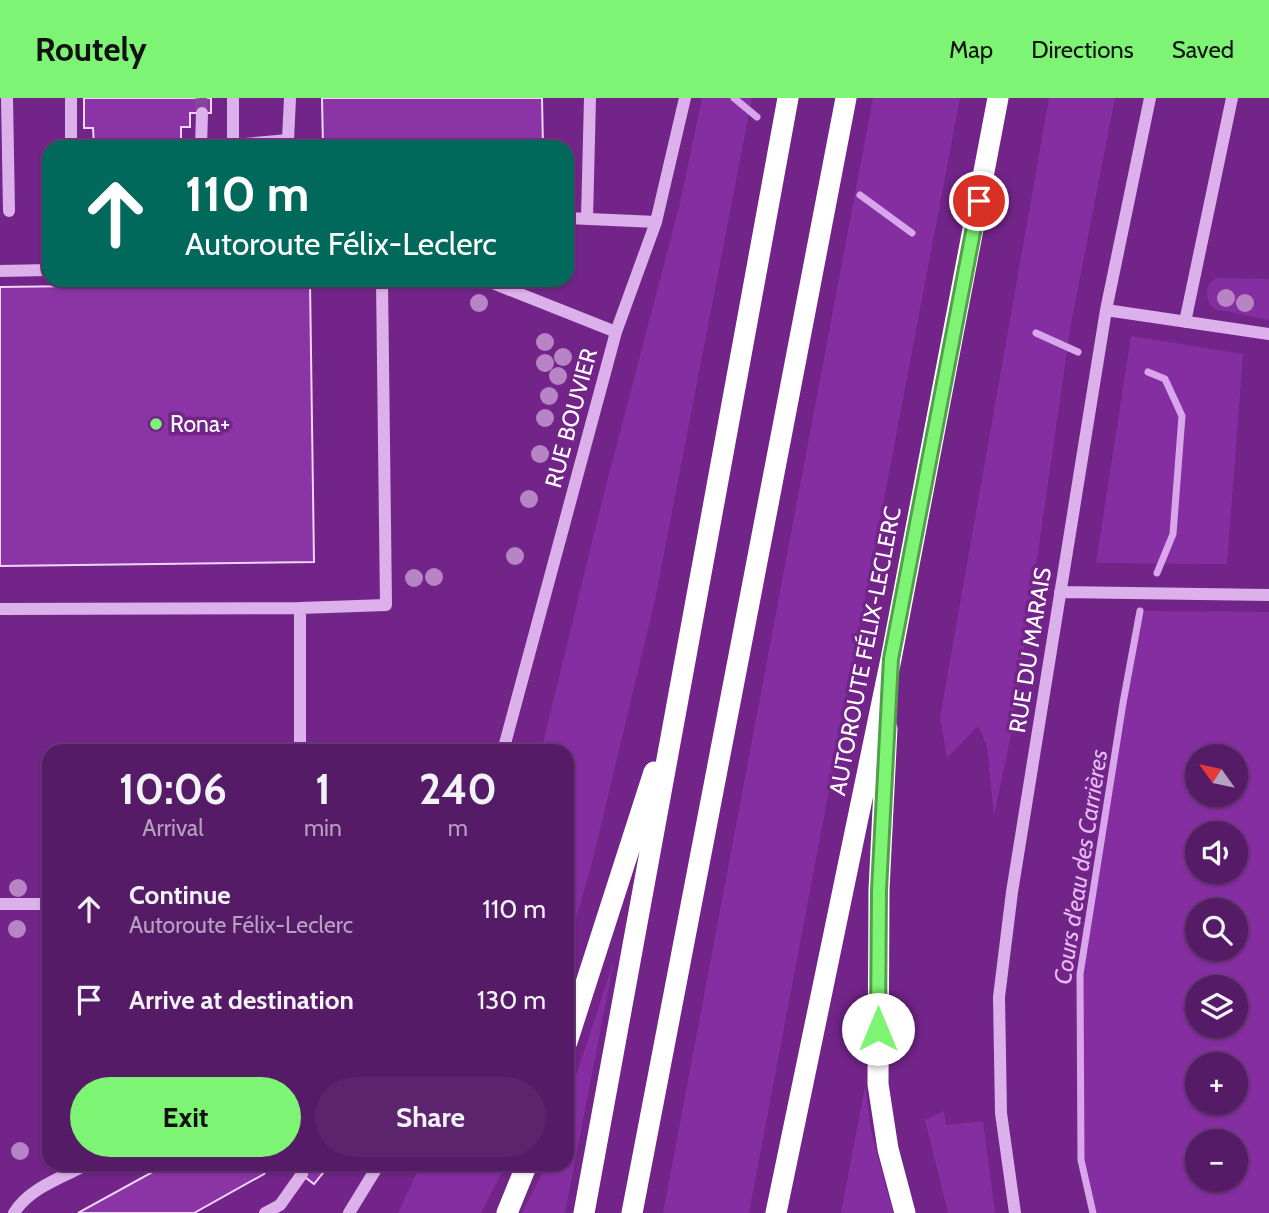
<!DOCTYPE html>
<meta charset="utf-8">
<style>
body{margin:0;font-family:Cabin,sans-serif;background:#5c246d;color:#f1f3f6;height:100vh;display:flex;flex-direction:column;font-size:26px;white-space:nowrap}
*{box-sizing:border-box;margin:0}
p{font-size:23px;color:#b6a1c0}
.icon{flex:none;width:38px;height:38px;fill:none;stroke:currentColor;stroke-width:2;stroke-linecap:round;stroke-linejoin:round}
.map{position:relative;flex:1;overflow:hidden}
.side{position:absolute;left:42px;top:646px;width:532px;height:427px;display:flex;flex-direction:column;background:#561b67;border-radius:21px;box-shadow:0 2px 5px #0004,0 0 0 2px #6c397b}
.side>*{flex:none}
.banner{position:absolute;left:42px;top:42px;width:532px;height:147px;border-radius:21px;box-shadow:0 2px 5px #0004,0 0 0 2px #6c397b;background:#00695c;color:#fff;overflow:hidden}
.needle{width:46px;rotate:303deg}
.fabs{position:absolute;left:1185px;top:646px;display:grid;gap:14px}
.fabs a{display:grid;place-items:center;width:63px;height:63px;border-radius:50%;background:#561b67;box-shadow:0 2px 5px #0004,0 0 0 2px #6c397b;font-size:35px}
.pin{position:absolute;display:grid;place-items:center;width:60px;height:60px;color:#fff;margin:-30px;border:4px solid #fff;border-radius:50%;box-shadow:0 2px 7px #0007}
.me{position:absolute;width:77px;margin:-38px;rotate:0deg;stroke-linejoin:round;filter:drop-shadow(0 0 5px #0008)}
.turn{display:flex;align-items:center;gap:24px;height:147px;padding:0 28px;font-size:32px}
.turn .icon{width:91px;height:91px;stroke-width:2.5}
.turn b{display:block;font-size:49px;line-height:60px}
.eta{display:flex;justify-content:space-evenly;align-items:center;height:119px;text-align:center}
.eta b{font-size:42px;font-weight:700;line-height:49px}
.primary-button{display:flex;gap:14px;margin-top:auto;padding:14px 28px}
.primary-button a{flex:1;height:80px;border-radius:42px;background:#7ef474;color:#111;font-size:28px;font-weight:700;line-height:80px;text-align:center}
.primary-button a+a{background:#5c246d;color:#f1f3f6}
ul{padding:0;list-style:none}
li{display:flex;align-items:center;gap:21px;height:91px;padding:0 28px}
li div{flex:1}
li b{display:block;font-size:26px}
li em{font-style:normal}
header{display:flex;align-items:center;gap:42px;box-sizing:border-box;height:98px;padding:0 35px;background:#7ef474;color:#111}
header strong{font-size:33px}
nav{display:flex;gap:38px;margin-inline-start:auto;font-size:24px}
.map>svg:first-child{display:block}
.green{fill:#852ea1;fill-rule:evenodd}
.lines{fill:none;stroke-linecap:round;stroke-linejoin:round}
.stream{stroke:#d9a5eb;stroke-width:7}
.building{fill:#8b34a6;stroke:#efd5f7;stroke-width:2}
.minor-tunnel{stroke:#87459b;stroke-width:12;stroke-dasharray:12 6;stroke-linecap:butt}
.minor{stroke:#dcb0ea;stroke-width:12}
.highway{stroke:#fff;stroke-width:21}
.tree{fill:#b785c6}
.route-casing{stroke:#529f4b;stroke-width:18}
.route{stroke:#7ef474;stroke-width:12}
.poi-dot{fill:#7ef474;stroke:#722489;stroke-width:2.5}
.labels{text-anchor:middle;stroke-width:7;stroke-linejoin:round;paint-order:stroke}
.street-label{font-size:23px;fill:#fff;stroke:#722489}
.poi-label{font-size:23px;fill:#fff;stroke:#722489;text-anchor:start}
.water-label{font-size:24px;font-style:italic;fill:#e4bcf1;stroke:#722489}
</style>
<header>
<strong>Routely</strong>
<nav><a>Map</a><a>Directions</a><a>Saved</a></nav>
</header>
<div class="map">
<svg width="1269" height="1115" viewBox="0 0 1269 1115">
<rect width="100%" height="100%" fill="#722489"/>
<!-- green -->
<path class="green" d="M702,0H752L655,502L592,765L567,852V653H541L602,403L680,105Z
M873,0H960L749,1115H663Z
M1049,0H1115L1071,226L1013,627L994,718L987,648L978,628L947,660L940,619Z
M1216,180L1269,181V222L1215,211C1204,203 1204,187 1216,180Z
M1131,238L1243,256L1227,466L1096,465Z
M1140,513L1269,514V1115H1093L1081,1062L1080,876L1123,605ZM1197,658H1236V696H1197ZM1197,735H1236V774H1197ZM1197,812H1236V850H1197ZM1197,889H1236V928H1197ZM1236,966V1004H1197V966ZM1236,1043V1082H1197V1043Z
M614,862L565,1115H522L547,1066H567V1005Z
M865,988L871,1033L893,1115H841Z
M944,1013L946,1027L983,1023L995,1115H948L925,1022Z
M421,1066H506L481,1115H398Z"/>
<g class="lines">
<!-- stream -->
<path class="stream" d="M734,0L757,19
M860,97L912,135
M1036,235L1078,254
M1148,274L1165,281L1182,318L1173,436L1157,475
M1093,1115L1081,1062L1080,876L1123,605L1140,513"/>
</g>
<!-- building -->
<path class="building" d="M84,0H211V15H190V29H181V49H94L93,30H84Z
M322,0H542L543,49H323Z
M310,185L314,464L0,468V189Z
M167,1066H272L264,1076L194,1115H78Z
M288,1066H330L314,1086Z"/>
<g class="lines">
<!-- minor-tunnel -->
<path class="minor-tunnel" d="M201,0L202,15
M302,1076L310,1066"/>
<!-- minor -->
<path class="minor" d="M7,0L9,113
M233,0V49
M233,47L288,42L290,0
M71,49V0
M201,49L202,15
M567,120L656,124
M587,121L590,0
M0,173L49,172
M485,182L616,234
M1106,212L1269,236
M1185,224L1232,0
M1060,494L1269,497
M0,511L300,510
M300,653V510L386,507L382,182
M503,653L616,234L656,124L685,0
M0,806H49
M14,1115C29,1090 63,1079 88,1066
M265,1115L280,1107L302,1076
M349,1115L379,1066
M1015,1115L1001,1015L999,899L1012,794L1106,212L1150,0"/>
<!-- highway -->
<path class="highway" d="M887,630L879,792L878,986L888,1051L905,1115
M567,944L654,674
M507,1115L527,1066
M584,1115L788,0
M632,1115L846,0
M776,1115L891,561L998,0"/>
</g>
<!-- trees -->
<g class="tree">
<circle cx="1226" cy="200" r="9"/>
<circle cx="479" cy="205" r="9"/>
<circle cx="1245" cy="205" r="9"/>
<circle cx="545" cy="244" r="9"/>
<circle cx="563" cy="259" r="9"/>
<circle cx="545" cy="265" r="9"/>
<circle cx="558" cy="278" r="9"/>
<circle cx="549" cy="298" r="9"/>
<circle cx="545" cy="320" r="9"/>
<circle cx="540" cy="356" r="9"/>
<circle cx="529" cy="401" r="9"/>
<circle cx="515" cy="458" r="9"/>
<circle cx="434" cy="479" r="9"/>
<circle cx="414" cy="480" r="9"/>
<circle cx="18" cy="790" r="9"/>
<circle cx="17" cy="831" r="9"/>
<circle cx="20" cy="1053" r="9"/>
</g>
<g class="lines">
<!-- route casing -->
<g class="route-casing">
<path id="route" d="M878,931L879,792L891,561L979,103"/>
</g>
<!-- route -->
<use href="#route" class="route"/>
</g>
<!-- markers -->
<circle class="poi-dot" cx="156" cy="326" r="7"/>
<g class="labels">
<!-- street labels -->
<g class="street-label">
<text transform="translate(571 320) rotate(-75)" y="8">RUE BOUVIER</text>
<text transform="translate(1030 552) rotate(-81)" y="8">RUE DU MARAIS</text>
<text transform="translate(865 553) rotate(-79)" y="8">AUTOROUTE FÉLIX-LECLERC</text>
</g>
<!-- poi labels -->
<g class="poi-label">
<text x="170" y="334">Rona+</text>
</g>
<!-- water labels -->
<g class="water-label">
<text transform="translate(1081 769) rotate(-81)" y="8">Cours d'eau des Carrières</text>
</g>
</g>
</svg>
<div class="fabs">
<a><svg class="needle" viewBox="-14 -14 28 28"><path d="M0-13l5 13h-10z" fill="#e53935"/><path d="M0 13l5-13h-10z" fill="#b6a1c0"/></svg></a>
<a><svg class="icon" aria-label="sound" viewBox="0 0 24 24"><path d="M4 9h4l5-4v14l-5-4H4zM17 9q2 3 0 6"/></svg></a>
<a><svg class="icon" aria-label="search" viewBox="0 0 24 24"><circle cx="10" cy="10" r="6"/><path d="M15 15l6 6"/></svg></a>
<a><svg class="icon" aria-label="layers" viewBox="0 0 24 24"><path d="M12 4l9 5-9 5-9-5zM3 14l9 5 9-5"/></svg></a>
<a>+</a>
<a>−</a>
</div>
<div class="pin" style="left:979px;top:103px;background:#d93025"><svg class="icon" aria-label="arrive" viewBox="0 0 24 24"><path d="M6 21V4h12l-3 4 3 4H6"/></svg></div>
<svg class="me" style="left:878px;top:931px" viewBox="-20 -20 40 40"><circle r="19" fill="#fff"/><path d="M0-13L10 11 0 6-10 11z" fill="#7ef474"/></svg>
<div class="banner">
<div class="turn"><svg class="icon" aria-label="ahead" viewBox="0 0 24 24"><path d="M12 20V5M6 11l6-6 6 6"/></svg><div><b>110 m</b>Autoroute Félix-Leclerc</div></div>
</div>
<section class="side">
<div class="eta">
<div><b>10:06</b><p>Arrival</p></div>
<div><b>1</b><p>min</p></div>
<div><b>240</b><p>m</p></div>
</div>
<ul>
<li><svg class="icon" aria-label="ahead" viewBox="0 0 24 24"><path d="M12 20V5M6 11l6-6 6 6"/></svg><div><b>Continue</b><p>Autoroute Félix-Leclerc</p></div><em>110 m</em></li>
<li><svg class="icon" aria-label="arrive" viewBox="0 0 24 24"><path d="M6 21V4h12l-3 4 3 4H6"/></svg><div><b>Arrive at destination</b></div><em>130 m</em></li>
</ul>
<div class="primary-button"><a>Exit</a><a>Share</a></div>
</section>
</div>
